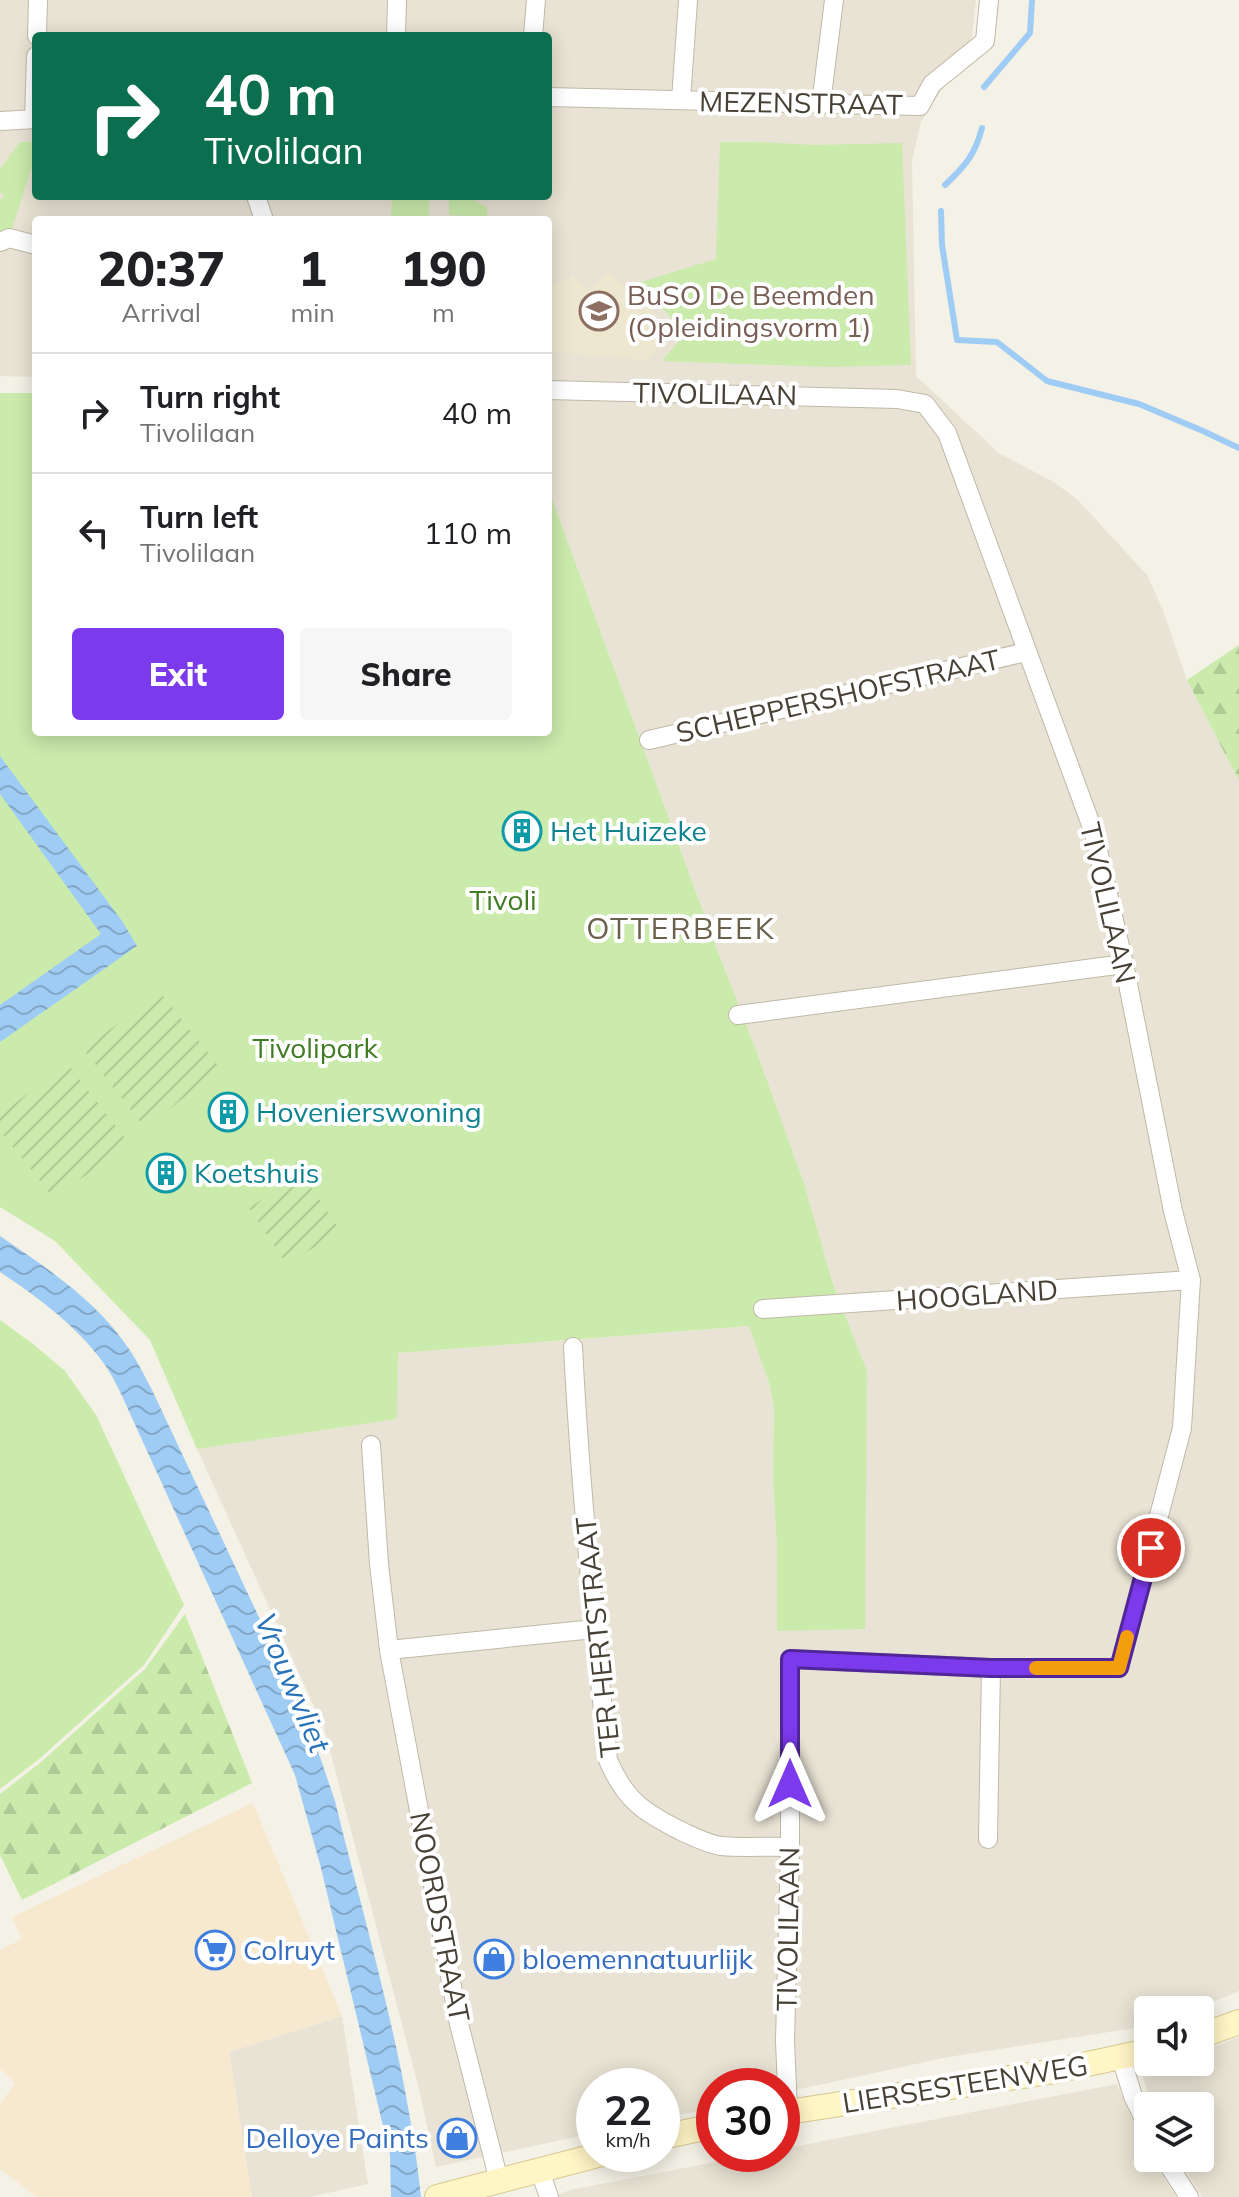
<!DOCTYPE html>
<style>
body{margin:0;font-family:Mulish,sans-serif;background:#f6f6f6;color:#202124;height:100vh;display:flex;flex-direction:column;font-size:30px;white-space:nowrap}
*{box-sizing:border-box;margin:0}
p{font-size:26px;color:#757577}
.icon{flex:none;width:44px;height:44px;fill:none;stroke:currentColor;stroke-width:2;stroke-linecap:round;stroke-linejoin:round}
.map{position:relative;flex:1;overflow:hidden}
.drawer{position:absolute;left:32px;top:216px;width:520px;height:520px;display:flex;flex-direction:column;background:#fff;border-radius:8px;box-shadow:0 4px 20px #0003}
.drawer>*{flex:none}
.banner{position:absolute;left:32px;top:32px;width:520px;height:168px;border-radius:8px;box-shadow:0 4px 20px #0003;background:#0b6e4f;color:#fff;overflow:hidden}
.controls{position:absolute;left:1134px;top:1996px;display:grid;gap:16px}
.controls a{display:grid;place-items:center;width:80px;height:80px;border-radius:8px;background:#fff;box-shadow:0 4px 20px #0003;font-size:40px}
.speed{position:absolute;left:576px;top:2068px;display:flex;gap:16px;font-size:40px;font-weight:700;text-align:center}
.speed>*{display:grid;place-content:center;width:104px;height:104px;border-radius:50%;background:#fff;box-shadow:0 4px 20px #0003;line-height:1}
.speed small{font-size:20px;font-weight:400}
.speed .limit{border:12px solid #d22;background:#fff;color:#111}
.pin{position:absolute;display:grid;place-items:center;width:68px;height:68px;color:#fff;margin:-34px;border:4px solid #fff;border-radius:50%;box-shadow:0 2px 8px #0007}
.me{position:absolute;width:88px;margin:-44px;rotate:0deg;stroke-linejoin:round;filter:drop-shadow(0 0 6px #0008)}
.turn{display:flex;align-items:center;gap:28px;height:168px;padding:0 40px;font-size:36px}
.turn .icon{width:104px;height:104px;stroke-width:2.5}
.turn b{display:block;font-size:56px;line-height:68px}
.eta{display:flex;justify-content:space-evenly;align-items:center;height:136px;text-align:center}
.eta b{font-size:48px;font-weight:800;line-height:56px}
.primary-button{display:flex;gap:16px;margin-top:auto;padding:16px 40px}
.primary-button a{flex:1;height:92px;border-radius:8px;background:#7c3aed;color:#fff;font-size:32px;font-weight:800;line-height:92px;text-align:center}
.primary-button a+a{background:#f6f6f6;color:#202124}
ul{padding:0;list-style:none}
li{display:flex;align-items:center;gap:24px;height:120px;padding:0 40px;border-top:2px solid #e0e0e0}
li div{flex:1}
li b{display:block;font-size:30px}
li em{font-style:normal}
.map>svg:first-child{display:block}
.residential{fill:#e8e3d4;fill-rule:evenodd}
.commercial{fill:#f7e9d0}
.education{fill:#eee7cf}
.green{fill:#caebac}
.forest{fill:url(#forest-firs)}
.garden{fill:url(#garden-furrows)}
.water{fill:url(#water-waves)}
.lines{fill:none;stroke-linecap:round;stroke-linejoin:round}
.stream{stroke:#9eccf4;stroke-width:6}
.street-casing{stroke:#c0b9a8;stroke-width:20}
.secondary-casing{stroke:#d7c993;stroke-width:26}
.street{stroke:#fff;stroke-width:18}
.secondary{stroke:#fff5c5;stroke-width:24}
.route-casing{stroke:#51269a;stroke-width:20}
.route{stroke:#7c3aed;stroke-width:14}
.slow{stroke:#f59e0b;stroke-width:14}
.labels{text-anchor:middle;stroke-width:8;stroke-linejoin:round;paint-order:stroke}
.street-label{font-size:28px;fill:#474135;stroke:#fff}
.education-label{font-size:28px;fill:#785e54;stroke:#fff;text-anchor:start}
.culture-label{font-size:28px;fill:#0d838f;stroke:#fff;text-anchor:start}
.park-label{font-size:28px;fill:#407c24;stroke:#fff}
.shop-label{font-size:28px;fill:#366cbe;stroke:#fff;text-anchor:start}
.neighbourhood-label{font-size:30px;letter-spacing:2px;fill:#6b604b;stroke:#fff}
.water-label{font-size:30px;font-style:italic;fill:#2772b9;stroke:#fff}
</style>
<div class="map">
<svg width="1239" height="2197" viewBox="0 0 1239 2197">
<defs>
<pattern id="forest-firs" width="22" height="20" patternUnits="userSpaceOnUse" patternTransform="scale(2)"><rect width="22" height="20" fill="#caebac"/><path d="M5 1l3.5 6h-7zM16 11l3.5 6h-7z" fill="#afcb95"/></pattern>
<pattern id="garden-furrows" width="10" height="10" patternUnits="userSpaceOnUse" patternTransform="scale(2)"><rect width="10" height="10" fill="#caebac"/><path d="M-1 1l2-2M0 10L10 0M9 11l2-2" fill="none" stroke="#afcb95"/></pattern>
<pattern id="water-waves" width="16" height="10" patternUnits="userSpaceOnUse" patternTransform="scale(2)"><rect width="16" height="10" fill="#9eccf4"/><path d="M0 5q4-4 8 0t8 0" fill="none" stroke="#83a7c6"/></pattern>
</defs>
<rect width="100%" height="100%" fill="#f4f1e6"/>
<!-- residential -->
<path class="residential" d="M0,0H976L971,43L921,122L912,161L916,376L1000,454L1052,481L1077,499L1147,575L1162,608L1187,680L1239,781V1991L1194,2010H1148V2026L948,2057L782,2093V2086H714V2107L662,2119V2086H594V2133L436,2167L419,2089L324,1728L197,1449L397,1419L398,1353L750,1326L769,1383L774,1407L773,1478L777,1549V1630L867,1371L834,1287L804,1183L756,1050L715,944L548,488V220H36V377L0,376ZM36,36H548V196H36Z
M342,2016L368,2184L310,2197H252L229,2052Z
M1239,2037V2197H1202L1178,2158H1200V2106H1152L1142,2074L1174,2062H1200V2052Z
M1117,2084L1148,2152V2158H1151L1176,2197H552L570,2190L757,2154H782V2149Z"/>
<!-- commercial -->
<path class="commercial" d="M253,1803L342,2016L229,2052L252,2197H37L0,2169V2104L15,2083L0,2069V1950L22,1939L12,1917Z"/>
<!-- education -->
<path class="education" d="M608,271L673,332L647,360L548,351V286L573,277L591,290Z"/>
<!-- green -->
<path class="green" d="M20,142H36V153L12,229L0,234V201L4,196L0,192V169Z
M720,142H756L815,145L902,143L911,365L829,367L662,361L686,333L638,283L716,259Z
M392,196H429V220H391Z
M449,196H466L487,207V220H468L467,216L449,215Z
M0,393H36V732H548V488L715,944L756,1050L804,1183L834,1287L867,1371L865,1629L777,1631V1549L773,1478L774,1407L769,1383L749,1326L398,1353L397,1419L197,1449L150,1340L55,1241L0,1207Z
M0,1320L33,1344L65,1371L96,1415L184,1605L144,1665L38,1760L0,1789Z"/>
<!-- forest -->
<path class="forest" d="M1239,645V781L1187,680Z
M185,1614L252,1783L22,1900L0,1855V1794L41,1762L145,1669Z"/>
<!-- garden -->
<path class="garden" d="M159,991L221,1069L145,1128L84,1050Z
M67,1063L128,1142L89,1173L53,1197L0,1131V1115Z
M301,1173L340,1230L287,1265L249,1208Z"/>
<!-- water -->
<path class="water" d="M0,756L122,921L137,946L0,1042V1005L101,934L0,794Z
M0,1236C47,1268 100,1303 131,1352C139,1364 145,1377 152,1390L296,1696L320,1757L335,1801C367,1932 407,2062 421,2197H391L390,2155L321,1868L295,1775L127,1407C121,1394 115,1380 107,1368C80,1328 39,1298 0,1272Z"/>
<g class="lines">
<!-- stream -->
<path class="stream" d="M984,87L1030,33L1032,0
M945,185C965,166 975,155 982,128
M941,211L942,245L957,340L997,342L1047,381L1139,404L1203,431L1239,448"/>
<!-- street casing -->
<g class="street-casing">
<path id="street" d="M37,36L38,0
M396,36L397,0
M533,36L536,0
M548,97L920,106L932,84L985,41L989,0
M681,100L688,0
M821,104L834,0
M34,119L36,56
M0,121L36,119
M256,196L264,220
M0,242L9,238L36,245
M548,390L897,399L925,404L947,433L1094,833L1124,964L1173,1211L1191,1280L1182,1428L1119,1668H991L790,1659V1847L785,2041L788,2112
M649,740L1026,652
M738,1015L1124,964
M763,1309L1191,1280
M573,1347C580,1485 594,1622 608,1760C625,1800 643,1812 681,1831C694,1837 707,1844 721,1846C743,1848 767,1846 790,1847
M371,1445L379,1564L389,1650L459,2024L499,2181
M389,1650L594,1629
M988,1839L991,1668
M1121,2058L1133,2096L1148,2127
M1164,2158L1189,2197
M540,2171L549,2197"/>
</g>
<!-- secondary casing -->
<g class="secondary-casing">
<path id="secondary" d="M1200,2036L1239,2022
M782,2113L1055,2071L1148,2051
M662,2137L714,2126
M437,2197L602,2154"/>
</g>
<!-- street -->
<use href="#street" class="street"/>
<!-- secondary -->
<use href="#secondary" class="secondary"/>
</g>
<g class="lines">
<!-- route casing -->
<g class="route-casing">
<path id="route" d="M790,1784V1659L991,1668H1119L1151,1548"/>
</g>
<!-- route -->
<use href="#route" class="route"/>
<!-- slow -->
<path class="slow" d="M1036,1668H1119L1127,1637"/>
</g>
<!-- icons -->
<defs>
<g id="school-ring" transform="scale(2)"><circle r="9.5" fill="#fff" stroke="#8d6e63" stroke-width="1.5"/><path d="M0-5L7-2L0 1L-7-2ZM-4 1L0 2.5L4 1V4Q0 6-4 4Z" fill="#8d6e63"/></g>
<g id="building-ring" transform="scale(2)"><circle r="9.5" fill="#fff" stroke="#0f9aa8" stroke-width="1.5"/><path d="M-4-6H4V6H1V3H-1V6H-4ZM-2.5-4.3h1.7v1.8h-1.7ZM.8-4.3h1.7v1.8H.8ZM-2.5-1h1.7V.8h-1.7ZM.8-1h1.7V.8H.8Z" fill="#0f9aa8"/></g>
<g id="supermarket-ring" transform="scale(2)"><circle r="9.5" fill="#fff" stroke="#3f7fe0" stroke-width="1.5"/><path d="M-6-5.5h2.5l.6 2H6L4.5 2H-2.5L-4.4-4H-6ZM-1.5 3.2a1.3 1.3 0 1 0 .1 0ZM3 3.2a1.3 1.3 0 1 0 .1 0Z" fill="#3f7fe0"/></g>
<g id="shop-ring" transform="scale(2)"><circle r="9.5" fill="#fff" stroke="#3f7fe0" stroke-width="1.5"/><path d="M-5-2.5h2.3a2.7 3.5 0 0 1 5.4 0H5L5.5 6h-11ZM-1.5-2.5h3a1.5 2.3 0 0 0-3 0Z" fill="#3f7fe0"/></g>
</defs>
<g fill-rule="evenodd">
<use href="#school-ring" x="599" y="311"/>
<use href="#building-ring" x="522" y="831"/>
<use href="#building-ring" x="228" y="1112"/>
<use href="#building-ring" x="166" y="1173"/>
<use href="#supermarket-ring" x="215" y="1950"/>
<use href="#shop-ring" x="494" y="1959"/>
<use href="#shop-ring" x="457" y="2138"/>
</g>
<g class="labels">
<!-- street labels -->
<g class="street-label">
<text transform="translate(801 103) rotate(1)" y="10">MEZENSTRAAT</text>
<text transform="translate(715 394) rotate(1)" y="10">TIVOLILAAN</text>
<text transform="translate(838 696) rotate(-13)" y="10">SCHEPPERSHOFSTRAAT</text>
<text transform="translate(1108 903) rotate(77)" y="10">TIVOLILAAN</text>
<text transform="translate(977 1295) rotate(-4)" y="10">HOOGLAND</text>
<text transform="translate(598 1637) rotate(-96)" y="10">TER HERTSTRAAT</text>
<text transform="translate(440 1917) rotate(79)" y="10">NOORDSTRAAT</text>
<text transform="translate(788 1929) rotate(-89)" y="10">TIVOLILAAN</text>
<text transform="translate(965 2084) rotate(-9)" y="10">LIERSESTEENWEG</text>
</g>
<!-- education labels -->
<g class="education-label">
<text x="627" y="305">BuSO De Beemden<tspan x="627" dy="32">(Opleidingsvorm 1)</tspan></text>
</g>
<!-- culture labels -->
<g class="culture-label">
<text x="550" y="841">Het Huizeke</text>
<text x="256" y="1122">Hovenierswoning</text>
<text x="194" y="1183">Koetshuis</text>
</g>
<!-- park labels -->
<g class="park-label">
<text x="503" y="910">Tivoli</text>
<text x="315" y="1058">Tivolipark</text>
</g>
<!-- shop labels -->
<g class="shop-label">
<text x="243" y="1960">Colruyt</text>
<text x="522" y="1969">bloemennatuurlijk</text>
<text x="429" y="2148" text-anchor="end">Delloye Paints</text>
</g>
<!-- neighbourhood labels -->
<g class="neighbourhood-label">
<text x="681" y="939">OTTERBEEK</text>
</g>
<!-- water labels -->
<g class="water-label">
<text transform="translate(292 1683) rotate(67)" y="10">Vrouwvliet</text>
</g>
</g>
</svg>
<div class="controls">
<a><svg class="icon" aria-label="sound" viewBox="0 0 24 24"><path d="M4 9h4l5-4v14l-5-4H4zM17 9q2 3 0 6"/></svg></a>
<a><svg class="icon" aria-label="layers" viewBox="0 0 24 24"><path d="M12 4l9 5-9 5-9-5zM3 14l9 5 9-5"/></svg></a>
</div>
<div class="speed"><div>22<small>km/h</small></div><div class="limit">30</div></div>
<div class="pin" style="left:1151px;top:1548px;background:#d93025"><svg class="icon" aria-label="arrive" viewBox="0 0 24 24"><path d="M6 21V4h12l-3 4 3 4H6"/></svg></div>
<svg class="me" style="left:790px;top:1784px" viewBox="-20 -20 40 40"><path d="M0-17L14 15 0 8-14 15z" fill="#7c3aed" stroke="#fff" stroke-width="4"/></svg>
<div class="banner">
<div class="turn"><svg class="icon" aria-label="right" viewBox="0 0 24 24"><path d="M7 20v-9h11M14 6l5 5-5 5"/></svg><div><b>40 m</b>Tivolilaan</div></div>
</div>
<section class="drawer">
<div class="eta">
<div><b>20:37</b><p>Arrival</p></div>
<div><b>1</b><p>min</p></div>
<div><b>190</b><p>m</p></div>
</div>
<ul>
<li><svg class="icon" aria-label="right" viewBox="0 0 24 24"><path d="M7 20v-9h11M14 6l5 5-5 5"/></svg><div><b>Turn right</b><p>Tivolilaan</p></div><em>40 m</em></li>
<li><svg class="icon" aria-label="left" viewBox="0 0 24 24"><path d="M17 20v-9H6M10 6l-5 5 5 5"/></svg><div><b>Turn left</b><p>Tivolilaan</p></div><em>110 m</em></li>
</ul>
<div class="primary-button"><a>Exit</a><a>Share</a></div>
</section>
</div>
